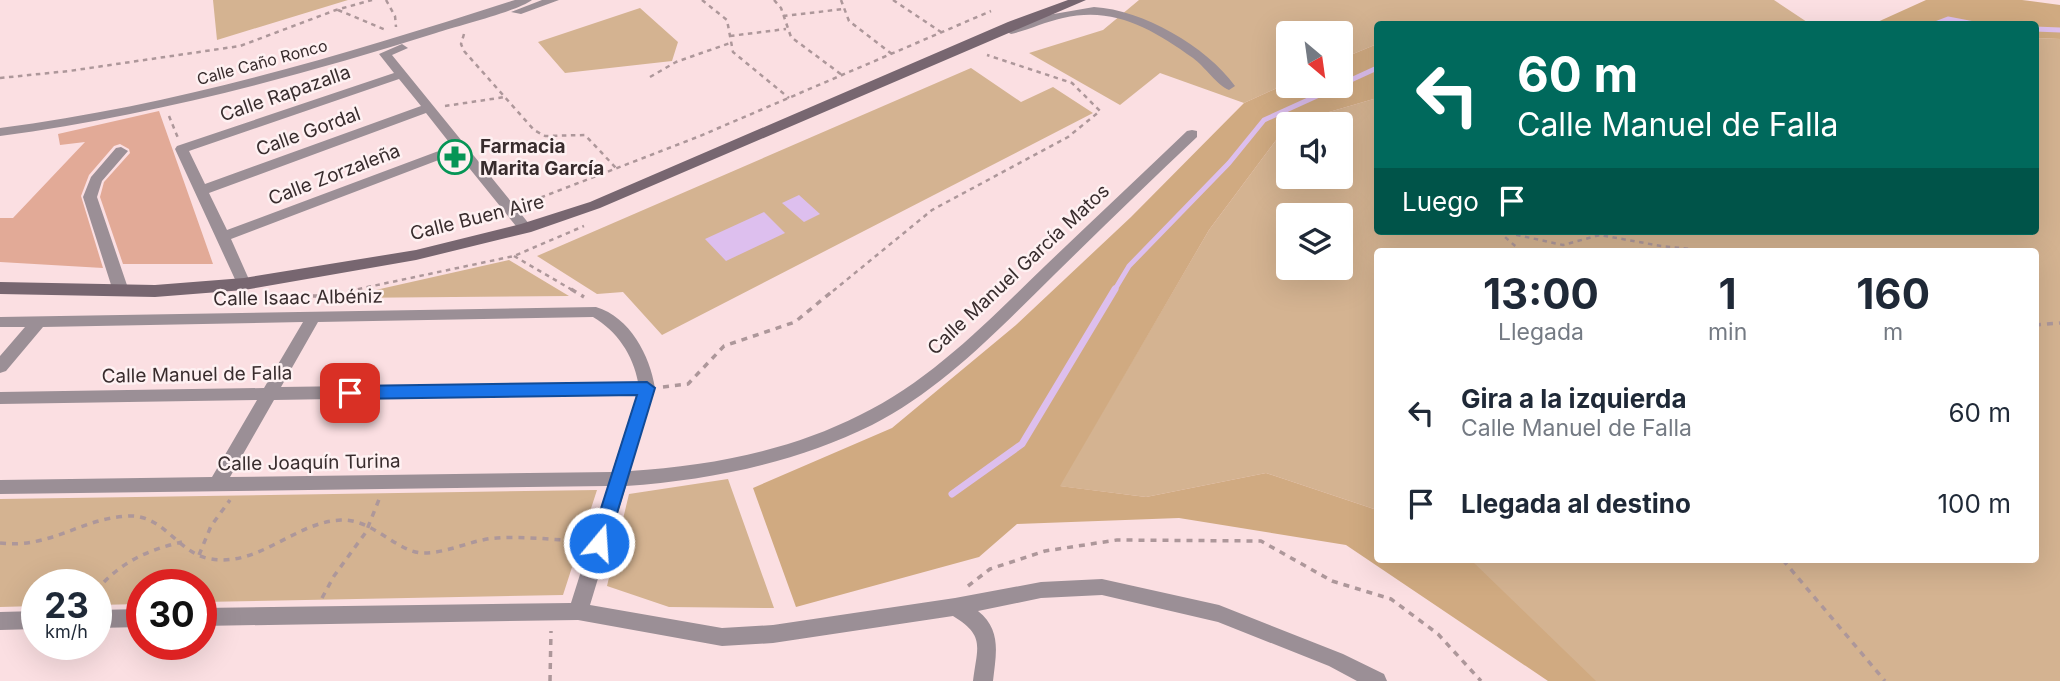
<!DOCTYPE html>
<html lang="es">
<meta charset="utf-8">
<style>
body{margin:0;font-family:Inter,sans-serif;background:#f6f6f7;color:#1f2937;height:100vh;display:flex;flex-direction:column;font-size:26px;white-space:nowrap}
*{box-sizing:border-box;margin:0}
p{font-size:23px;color:#747a83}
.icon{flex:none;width:38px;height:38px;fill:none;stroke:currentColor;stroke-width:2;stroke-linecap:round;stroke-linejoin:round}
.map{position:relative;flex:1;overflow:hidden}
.details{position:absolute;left:1374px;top:248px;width:665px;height:315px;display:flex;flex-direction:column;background:#fff;border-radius:7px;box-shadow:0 7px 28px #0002}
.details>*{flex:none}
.guide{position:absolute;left:1374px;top:21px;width:665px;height:214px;border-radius:7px;box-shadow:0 7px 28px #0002;background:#00695c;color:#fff;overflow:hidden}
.needle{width:46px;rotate:151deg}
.tools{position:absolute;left:1276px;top:21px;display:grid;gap:14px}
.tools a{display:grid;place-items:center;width:77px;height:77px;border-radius:7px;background:#fff;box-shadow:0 7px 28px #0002;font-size:35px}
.speed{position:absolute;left:21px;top:569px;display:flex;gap:14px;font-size:35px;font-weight:700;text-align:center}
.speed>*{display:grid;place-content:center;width:91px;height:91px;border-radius:50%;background:#fff;box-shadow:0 7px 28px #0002;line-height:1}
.speed small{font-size:18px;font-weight:400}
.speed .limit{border:10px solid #d22;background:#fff;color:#111}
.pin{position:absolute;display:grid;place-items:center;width:60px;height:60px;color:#fff;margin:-30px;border-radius:14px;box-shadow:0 4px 10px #0006}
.me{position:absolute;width:77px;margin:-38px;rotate:18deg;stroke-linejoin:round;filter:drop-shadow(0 0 5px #0008)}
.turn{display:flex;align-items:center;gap:24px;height:147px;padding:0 28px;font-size:32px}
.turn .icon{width:91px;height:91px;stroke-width:2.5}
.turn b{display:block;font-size:49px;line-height:60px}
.then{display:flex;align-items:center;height:66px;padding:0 28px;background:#0003;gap:14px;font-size:26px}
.eta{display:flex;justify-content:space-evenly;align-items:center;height:119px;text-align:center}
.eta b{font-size:42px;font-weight:700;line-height:49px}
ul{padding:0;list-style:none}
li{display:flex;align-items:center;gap:21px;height:91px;padding:0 28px}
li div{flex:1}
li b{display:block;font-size:26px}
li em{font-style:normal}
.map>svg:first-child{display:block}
.green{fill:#d4b391;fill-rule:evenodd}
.forest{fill:#d0aa81}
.water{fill:#ddbfee}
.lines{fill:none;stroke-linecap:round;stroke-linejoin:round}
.stream-far1{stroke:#ddbfee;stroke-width:5}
.stream{stroke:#ddbfee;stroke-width:7}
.building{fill:#e2aa97}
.path-far1{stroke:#ad979a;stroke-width:2.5;stroke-dasharray:4.5 4.5;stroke-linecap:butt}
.path{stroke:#ad979a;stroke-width:3.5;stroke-dasharray:6 6;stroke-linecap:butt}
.street{fill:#9b8f96;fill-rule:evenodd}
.secondary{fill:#776670;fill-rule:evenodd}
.route{fill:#1a73e8;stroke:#114b97;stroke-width:2}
.labels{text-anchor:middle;stroke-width:5;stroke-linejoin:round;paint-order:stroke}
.far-street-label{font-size:16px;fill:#382c2d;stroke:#fef1f2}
.street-label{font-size:19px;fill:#382c2d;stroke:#fef1f2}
.poi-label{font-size:19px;font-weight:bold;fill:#382c2d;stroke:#fef1f2;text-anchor:start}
</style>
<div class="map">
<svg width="2060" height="681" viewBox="0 0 2060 681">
<rect width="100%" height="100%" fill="#fbdfe2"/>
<!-- green -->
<path class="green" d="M213,0H348L217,40Z
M1139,0H1774L1810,24H1377V44L1341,59L1340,33H1288V83L1244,103L1160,73L1120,105L1029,53L1103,30Z
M640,8L678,42L672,61L565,73L538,42Z
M2035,38L2060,39V681H1591L1469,560H2035V252H1377V510L1266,473L1146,497L1059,486L1209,230L1288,124L1377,98V231H2035ZM1288,124H1340V177H1288ZM1288,215H1340V268H1288Z
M971,68L1021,102L1053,87L1093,113L662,335L623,292L597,294L537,256Z
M509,260L569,296L340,298Z
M728,479L774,608L669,607L607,586L629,494Z
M597,490L563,595L201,602V584H142V604L96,605V584H37V606L0,607V499Z"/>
<!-- forest -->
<path class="forest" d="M1926,0H2022L2060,5V39L2035,38V24H1873Z
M1377,44V98L1288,124L1209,230L1060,486L1146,497L1266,473L1377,510V560H1471L1596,681H1548L1346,545L1179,518L1017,524L979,557L796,607L753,488L892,428L1016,325L1131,217L1244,103L1288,83V86H1340L1341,59Z"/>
<!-- water -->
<path class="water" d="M799,195L820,214L804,222L782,203Z
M764,212L785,233L726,261L705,239Z"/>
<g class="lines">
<!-- stream-far1 -->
<path class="stream-far1" d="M1935,24L1948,19L1974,24
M2035,29L2060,30
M1340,85L1377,68
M1114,291L1129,266L1229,163L1264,120L1339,86"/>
<!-- stream -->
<path class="stream" d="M952,494L1022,444L1115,289"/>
</g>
<!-- building -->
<path class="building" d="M159,111L213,264H123L100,197L104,182L130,153L129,149L120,144L114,146L89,175L81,196L103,268L0,262V218H13L85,142L60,145L58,134Z"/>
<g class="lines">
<!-- path-far1 -->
<path class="path-far1" d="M386,0L395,16L396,27
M702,0L727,20L733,52L789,98
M774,0L781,8L791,37L842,75
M841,0L849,21L892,54
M893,0L941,32
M338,10L386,30
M783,16L844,9
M464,34L461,44L464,51L534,130L545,136L585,135L616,168
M730,36L786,29
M650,77L676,62L730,43
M0,78L69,71L240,46L336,10L372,0
M445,106L505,97
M169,116L178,138
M524,204L700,136L991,11
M1522,252L1505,237L1508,233L1563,245L1600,235L1661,246L1720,252
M514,256L574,291
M349,291L514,256L584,226
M833,291L932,210L1068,137L1100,111L1072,83L987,55"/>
<!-- path -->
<path class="path" d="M571,289L584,297
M277,296H326L358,289
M2035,325L2060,323
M663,387L688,384L724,346L795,322L835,289
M0,543C50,549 82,518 128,516C164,514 178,554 211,559C259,567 295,522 341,520C374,519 397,553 424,553C449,553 473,539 497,538C525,536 554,540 582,541
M199,555L211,526L230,500
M1783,560L1885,681
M968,586L990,569L1045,551L1117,540L1261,541L1332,581L1391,599L1438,634L1481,681
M96,591C119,563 147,550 182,542
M322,598L334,576L366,532L380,497
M550,681L551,631"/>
<!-- street -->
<path class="street" d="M515,0H532C518,11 457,26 436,33C293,78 149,116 0,136V128C178,105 344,55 515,0Z
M542,0H559L521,14L511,12Z
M1094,7C1143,10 1206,46 1235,86L1229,90C1218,86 1204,66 1193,58C1152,29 1114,6 1063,18C1045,22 1028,30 1011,34L1005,31L1048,15Z
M402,44L408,48L392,55L530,225L532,228L530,231H520L457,153L231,239L251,284L249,288H239L175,149L177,146L394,73L379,54ZM399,79L421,106L205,184L189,151ZM426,113L452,146L227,230L209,193Z
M1192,130L1197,131V137C1149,182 1102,228 1055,274C999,329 943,389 872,425C795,463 710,480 626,486L590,605L722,628L773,625L955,598L1041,582L1102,579L1219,605L1343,654L1384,674L1387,681H1357L1329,666L1218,622L1102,595L1041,598L978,611C1002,630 996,654 993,681H973C977,647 986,636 953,616L773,643L722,646L578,620L201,626V608L571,603L608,486L0,494V480L212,477L257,400L0,404V392L264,388L303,322L43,327L6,371L0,373V356L25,327H0V317L596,307C630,317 650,356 655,388L630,471C709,466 789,451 860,415C932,380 988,321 1045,266C1092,221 1140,176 1187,131ZM593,317C617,331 633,355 638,382L281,387L318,322ZM637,394L612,472L230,477L274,400Z
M121,147L128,151L102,181L97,197L129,291L121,296L113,291L83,197L91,177L116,148Z
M142,609V627L96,628V610Z
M37,611V629L0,630V612Z"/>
<!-- secondary -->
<path class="secondary" d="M1068,0H1086L600,208L531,232L416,260L244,290L155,297L0,294V282L155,285L244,278L416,250L521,224L590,202L1008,22Z"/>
</g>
<!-- route -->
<path class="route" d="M647,382L655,388L608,543L605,548L599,551L592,548L590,543L637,395L350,399L342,393L350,386Z"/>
<!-- icons -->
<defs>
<g id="pharmacy-ring" transform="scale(1.75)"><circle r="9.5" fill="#fef1f2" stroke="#069556" stroke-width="1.5"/><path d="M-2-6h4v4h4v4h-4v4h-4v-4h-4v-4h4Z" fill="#069556"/></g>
</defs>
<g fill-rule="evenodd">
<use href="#pharmacy-ring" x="455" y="157"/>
</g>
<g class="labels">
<!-- far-street labels -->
<g class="far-street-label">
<text transform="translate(262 62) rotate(-15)" y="6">Calle Caño Ronco</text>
</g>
<!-- street labels -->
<g class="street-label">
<text transform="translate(285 93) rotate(-19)" y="7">Calle Rapazalla</text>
<text transform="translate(308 131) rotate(-20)" y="7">Calle Gordal</text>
<text transform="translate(334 174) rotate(-21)" y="7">Calle Zorzaleña</text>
<text transform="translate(477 217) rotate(-14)" y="7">Calle Buen Aire</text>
<text transform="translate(1018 269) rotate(-43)" y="7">Calle Manuel García Matos</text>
<text transform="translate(298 297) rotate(-1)" y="7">Calle Isaac Albéniz</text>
<text transform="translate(197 374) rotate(-1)" y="7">Calle Manuel de Falla</text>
<text transform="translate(309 462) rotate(-1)" y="7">Calle Joaquín Turina</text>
</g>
<!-- poi labels -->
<g class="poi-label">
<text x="480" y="153">Farmacia<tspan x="480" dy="22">Marita García</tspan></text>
</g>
</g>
</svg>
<div class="tools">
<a><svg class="needle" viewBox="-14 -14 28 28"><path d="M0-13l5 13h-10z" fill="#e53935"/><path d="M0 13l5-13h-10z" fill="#747a83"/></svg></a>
<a><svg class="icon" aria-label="sound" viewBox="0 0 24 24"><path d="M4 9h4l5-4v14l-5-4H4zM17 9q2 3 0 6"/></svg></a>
<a><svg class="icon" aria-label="layers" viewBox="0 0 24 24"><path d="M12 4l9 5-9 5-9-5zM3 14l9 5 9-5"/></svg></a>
</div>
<div class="speed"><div>23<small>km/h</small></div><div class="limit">30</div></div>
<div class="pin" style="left:350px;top:393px;background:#d93025"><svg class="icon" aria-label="arrive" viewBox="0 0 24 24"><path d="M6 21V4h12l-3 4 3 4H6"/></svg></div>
<svg class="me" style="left:599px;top:543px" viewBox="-20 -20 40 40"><circle r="17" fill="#1a73e8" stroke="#fff" stroke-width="3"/><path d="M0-11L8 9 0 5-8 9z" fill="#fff"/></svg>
<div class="guide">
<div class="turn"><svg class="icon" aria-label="left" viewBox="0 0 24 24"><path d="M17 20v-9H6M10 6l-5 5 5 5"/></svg><div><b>60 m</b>Calle Manuel de Falla</div></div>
<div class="then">Luego<svg class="icon" aria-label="arrive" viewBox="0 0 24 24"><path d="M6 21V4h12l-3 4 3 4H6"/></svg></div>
</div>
<section class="details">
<div class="eta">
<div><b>13:00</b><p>Llegada</p></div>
<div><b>1</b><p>min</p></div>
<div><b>160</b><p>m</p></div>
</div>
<ul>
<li><svg class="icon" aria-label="left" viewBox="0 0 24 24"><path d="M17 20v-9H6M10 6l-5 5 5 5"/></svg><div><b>Gira a la izquierda</b><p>Calle Manuel de Falla</p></div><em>60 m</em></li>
<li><svg class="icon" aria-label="arrive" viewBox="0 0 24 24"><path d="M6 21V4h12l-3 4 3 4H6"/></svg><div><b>Llegada al destino</b></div><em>100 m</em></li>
</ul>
</section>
</div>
